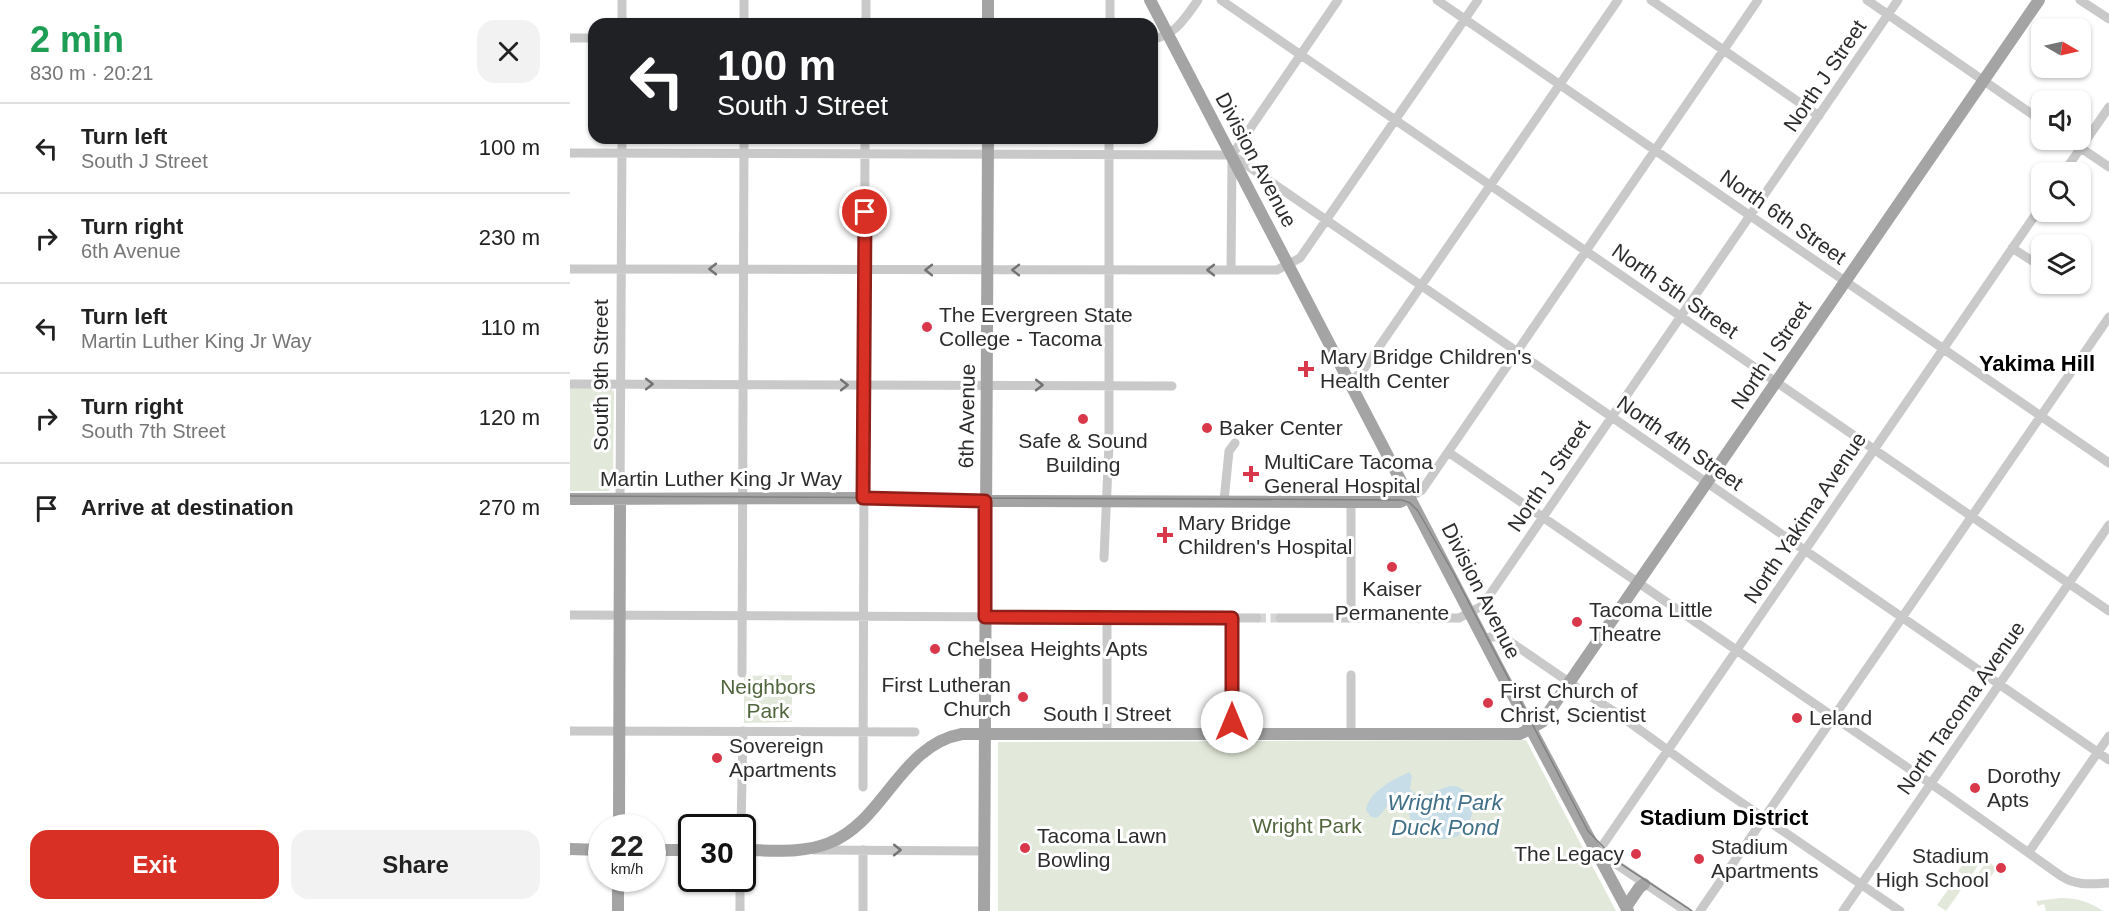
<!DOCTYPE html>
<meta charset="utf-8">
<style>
body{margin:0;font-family:Arial,sans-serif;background:#f2f2f2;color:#222;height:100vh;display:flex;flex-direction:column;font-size:22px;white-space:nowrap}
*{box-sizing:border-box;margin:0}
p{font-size:20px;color:#767676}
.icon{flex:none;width:33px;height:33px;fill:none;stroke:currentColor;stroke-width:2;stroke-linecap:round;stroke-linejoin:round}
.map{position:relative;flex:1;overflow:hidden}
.panel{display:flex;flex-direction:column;background:#fff;width:570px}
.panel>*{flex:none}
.banner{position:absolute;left:18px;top:18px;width:570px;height:126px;border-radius:18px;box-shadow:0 2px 4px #0004;background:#202124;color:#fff;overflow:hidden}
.needle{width:39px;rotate:99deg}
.buttons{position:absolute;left:1461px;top:18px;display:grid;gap:12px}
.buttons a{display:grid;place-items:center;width:60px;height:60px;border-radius:12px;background:#fff;box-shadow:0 2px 4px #0004;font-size:30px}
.speed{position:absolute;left:18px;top:814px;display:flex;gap:12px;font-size:30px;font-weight:700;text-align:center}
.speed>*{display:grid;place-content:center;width:78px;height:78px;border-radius:50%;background:#fff;box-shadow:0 2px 4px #0004;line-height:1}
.speed small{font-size:15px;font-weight:400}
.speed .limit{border:3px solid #111;border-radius:9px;background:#fff;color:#111}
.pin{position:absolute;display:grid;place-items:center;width:51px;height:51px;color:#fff;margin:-26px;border:3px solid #fff;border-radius:50%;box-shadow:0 2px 6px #0007}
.me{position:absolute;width:66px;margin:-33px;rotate:0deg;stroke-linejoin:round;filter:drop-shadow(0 0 4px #0008)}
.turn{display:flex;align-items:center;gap:21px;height:126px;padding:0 30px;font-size:27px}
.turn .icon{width:78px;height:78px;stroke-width:2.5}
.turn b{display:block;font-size:42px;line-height:51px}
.round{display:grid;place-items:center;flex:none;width:63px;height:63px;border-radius:18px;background:#f2f2f2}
.head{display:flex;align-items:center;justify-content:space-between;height:102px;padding:0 30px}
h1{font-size:36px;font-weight:800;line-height:45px;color:#1e9e55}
.action{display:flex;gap:12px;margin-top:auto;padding:12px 30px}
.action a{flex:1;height:69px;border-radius:18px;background:#d93025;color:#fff;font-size:24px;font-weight:800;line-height:69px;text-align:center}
.action a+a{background:#f2f2f2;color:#222}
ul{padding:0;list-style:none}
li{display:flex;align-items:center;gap:18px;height:90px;padding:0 30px;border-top:2px solid #e0e0e0}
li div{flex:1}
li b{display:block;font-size:22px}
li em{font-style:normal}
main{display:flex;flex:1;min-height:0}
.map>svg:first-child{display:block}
.green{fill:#e3e9da}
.water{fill:#c7dde8}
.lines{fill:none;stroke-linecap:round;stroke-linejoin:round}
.minor-tunnel{stroke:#d5d5d5;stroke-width:9;stroke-dasharray:9 4.5;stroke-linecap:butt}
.minor{stroke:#c9c9c9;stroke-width:9}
.major{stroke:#a4a4a4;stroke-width:12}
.tram{stroke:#818181;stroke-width:1.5}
.oneway{stroke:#737373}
.route-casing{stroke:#8d1f18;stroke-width:15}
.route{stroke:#d93025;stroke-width:10}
.poi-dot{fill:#d9384b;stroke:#fff;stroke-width:2}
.labels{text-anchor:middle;stroke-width:6;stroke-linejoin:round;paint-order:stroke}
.street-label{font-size:21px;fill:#2c2c2c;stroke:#fff}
.poi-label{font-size:21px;fill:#2c2c2c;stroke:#fff;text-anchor:start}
.park-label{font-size:21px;fill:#51653d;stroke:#fff}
.neighbourhood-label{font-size:22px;font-weight:bold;fill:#000;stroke:#fff}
.water-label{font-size:22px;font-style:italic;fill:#406f88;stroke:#fff}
</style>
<main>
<section class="panel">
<div class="head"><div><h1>2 min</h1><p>830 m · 20:21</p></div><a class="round"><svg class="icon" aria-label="close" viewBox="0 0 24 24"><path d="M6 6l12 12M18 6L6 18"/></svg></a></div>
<ul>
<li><svg class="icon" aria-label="left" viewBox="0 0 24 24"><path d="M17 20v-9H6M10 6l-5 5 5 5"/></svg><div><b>Turn left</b><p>South J Street</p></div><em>100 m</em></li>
<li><svg class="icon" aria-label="right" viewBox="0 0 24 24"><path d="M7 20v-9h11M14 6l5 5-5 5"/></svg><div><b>Turn right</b><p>6th Avenue</p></div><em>230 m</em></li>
<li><svg class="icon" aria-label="left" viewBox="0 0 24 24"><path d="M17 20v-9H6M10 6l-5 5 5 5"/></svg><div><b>Turn left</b><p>Martin Luther King Jr Way</p></div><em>110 m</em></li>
<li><svg class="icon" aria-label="right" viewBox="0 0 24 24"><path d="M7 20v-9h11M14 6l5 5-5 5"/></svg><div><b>Turn right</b><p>South 7th Street</p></div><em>120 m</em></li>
<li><svg class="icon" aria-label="arrive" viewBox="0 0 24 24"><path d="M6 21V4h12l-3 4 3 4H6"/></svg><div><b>Arrive at destination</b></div><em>270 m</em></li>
</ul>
<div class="action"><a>Exit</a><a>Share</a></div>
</section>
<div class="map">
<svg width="1539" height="911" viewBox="0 0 1539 911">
<rect width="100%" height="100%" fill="#fff"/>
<!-- green -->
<path class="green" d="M0,388H40L44,391L43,487L38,491H0Z
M222,675V722L174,723V676Z
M956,740L1046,911H428V742Z
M1402,851L1413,858L1399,879L1388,871Z
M1417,861L1427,868L1412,889L1402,882Z
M1382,884L1391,890L1376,911L1367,905Z
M1491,898C1508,898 1520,902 1533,911H1476L1474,904L1468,906L1466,901Z"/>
<!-- water -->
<path class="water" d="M839,772L842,776L840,789C857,810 878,770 897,794C902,801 904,813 900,820C898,824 896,830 893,832C888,838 878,839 872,839C848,837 835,823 840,799L837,793C822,792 817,811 806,818L801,817L796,810C798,792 824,779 839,772Z"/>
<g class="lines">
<!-- minor-tunnel -->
<path class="minor-tunnel" d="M687,618H710"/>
<!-- minor -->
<path class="minor" d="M540,0V24
M651,0L1539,611
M867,0L1539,463
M1081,0L1249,116
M1297,0L1472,121
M1510,0L1539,19
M52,24V0
M174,24V0
M296,24V0
M0,38H24
M582,39C605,36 615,18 628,0
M1499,140L1539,167
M0,153L662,155
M662,155L1539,760
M662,155L768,0
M1494,172L1539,107
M1442,248L1472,267
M0,269L707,270L730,258L908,0
M661,270L662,158
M779,381L791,373L1048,0
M0,384L602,386
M878,452L1373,792L1491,876C1506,886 1521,884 1539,883
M840,497L852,490L1188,0
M50,499L52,138
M654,501L659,451L665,443
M781,501V618
M534,558L539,443V138
M0,615L687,618
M537,617V733
M662,618V733
M710,618H889L912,606L1328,0
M914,639C923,635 931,636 939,641L1009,689L1048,714L1147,786L1330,911
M172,673L174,138
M781,675V734
M0,731L345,732
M293,787L295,138
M171,828L173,731
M244,850L414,851
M1459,852L1539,736
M170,911V879
M293,911V850
M1116,911L1028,852L1472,205
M1130,911L1539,317
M1273,911L1539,525"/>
<!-- major -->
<path class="major" d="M580,0L930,671L1058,911
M418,24V0
M0,499L305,498L415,501L795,502H830L840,497
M49,828L50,499
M0,849L32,850
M82,850H122
M172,850C201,850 232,854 259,843C314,822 330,745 392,734H950L972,722L1469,0
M1056,907L1069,888L1074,884
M48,911V879
M414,911L418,138"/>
<!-- tram -->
<path class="tram" d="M0,496L832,500L840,503L848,511L884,574L1018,831L1048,862L1122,911"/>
</g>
<!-- one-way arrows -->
<defs><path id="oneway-chevron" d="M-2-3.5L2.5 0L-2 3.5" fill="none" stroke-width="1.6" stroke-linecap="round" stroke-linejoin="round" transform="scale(1.5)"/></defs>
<g class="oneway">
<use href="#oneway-chevron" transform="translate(143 269) rotate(-180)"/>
<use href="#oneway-chevron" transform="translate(359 270) rotate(-180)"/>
<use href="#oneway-chevron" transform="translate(446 270) rotate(-180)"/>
<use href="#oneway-chevron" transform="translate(641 270) rotate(-180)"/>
<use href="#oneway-chevron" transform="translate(79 384)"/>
<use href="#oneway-chevron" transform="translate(274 385)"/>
<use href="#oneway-chevron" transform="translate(469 385)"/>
<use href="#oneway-chevron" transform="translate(327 850)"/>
</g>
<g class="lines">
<!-- route casing -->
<g class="route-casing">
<path id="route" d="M295,212L293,498L415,501V617L662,618V722"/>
</g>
<!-- route -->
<use href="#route" class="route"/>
</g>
<!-- markers -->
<g class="poi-dot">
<circle cx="357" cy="327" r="6"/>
<path d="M733 360h6v6h6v6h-6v6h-6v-6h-6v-6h6z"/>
<circle cx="513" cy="419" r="6"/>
<circle cx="637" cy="428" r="6"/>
<path d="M678 465h6v6h6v6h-6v6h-6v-6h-6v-6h6z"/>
<path d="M592 526h6v6h6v6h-6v6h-6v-6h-6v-6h6z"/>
<circle cx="822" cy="567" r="6"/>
<circle cx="1007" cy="622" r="6"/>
<circle cx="365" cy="649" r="6"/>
<circle cx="453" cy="697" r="6"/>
<circle cx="918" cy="703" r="6"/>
<circle cx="1227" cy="718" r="6"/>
<circle cx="147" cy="758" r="6"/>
<circle cx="1405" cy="788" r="6"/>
<circle cx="455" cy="848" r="6"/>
<circle cx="1066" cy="854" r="6"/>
<circle cx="1129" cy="859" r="6"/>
<circle cx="1431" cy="868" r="6"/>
</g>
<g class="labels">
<!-- street labels -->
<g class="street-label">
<text transform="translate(1255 76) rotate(-56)" y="7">North J Street</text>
<text transform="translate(686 160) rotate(62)" y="7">Division Avenue</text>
<text transform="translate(1213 217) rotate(35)" y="7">North 6th Street</text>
<text transform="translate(1105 291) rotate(35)" y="7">North 5th Street</text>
<text transform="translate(1201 355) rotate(-56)" y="7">North I Street</text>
<text transform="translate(31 375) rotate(-90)" y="7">South 9th Street</text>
<text transform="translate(397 416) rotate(-89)" y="7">6th Avenue</text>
<text transform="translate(1110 443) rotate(35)" y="7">North 4th Street</text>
<text transform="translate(979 476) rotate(-56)" y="7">North J Street</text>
<text x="151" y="486">Martin Luther King Jr Way</text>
<text transform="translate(1235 518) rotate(-56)" y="7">North Yakima Avenue</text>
<text transform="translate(911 591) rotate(63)" y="7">Division Avenue</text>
<text transform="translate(1391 708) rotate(-55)" y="7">North Tacoma Avenue</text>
<text x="537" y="721">South I Street</text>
</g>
<!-- poi labels -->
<g class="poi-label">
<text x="369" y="322">The Evergreen State<tspan x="369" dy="24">College - Tacoma</tspan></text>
<text x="750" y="364">Mary Bridge Children's<tspan x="750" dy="24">Health Center</tspan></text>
<text x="649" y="435">Baker Center</text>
<text x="513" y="448" text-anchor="middle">Safe &amp; Sound<tspan x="513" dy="24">Building</tspan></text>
<text x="694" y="469">MultiCare Tacoma<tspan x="694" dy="24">General Hospital</tspan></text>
<text x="608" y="530">Mary Bridge<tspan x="608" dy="24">Children's Hospital</tspan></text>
<text x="822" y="596" text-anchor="middle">Kaiser<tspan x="822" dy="24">Permanente</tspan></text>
<text x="1019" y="617">Tacoma Little<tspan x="1019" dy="24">Theatre</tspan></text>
<text x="377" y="656">Chelsea Heights Apts</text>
<text x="441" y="692" text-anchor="end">First Lutheran<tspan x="441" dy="24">Church</tspan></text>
<text x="930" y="698">First Church of<tspan x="930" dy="24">Christ, Scientist</tspan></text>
<text x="1239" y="725">Leland</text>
<text x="159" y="753">Sovereign<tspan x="159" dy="24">Apartments</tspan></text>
<text x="1417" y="783">Dorothy<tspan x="1417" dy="24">Apts</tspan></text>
<text x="467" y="843">Tacoma Lawn<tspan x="467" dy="24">Bowling</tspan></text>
<text x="1141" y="854">Stadium<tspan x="1141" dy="24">Apartments</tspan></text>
<text x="1054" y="861" text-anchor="end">The Legacy</text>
<text x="1419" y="863" text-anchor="end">Stadium<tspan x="1419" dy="24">High School</tspan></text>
</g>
<!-- park labels -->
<g class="park-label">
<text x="198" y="694">Neighbors<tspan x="198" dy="24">Park</tspan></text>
<text x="737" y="833">Wright Park</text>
</g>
<!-- neighbourhood labels -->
<g class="neighbourhood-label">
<text x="1467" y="371">Yakima Hill</text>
<text x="1154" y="825">Stadium District</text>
</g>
<!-- water labels -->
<g class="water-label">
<text x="875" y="810">Wright Park<tspan x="875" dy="25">Duck Pond</tspan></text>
</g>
</g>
</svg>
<div class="buttons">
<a><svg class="needle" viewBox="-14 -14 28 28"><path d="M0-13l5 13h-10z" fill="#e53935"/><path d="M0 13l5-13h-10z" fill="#767676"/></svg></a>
<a><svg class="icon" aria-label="sound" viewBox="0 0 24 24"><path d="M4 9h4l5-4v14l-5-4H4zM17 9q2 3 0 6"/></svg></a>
<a><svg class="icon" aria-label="search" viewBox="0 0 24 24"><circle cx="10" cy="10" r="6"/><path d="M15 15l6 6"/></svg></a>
<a><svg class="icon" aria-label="layers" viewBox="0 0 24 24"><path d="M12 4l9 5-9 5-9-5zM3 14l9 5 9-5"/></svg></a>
</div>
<div class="speed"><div>22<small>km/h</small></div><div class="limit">30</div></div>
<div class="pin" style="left:295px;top:212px;background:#d93025"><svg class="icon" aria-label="arrive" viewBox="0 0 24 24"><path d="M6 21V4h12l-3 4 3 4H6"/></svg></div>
<svg class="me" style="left:662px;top:722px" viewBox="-20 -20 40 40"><circle r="19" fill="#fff"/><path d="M0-13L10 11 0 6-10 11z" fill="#d93025"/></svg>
<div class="banner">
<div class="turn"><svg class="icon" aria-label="left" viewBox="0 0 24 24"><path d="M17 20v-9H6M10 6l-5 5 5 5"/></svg><div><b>100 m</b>South J Street</div></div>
</div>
</div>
</main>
